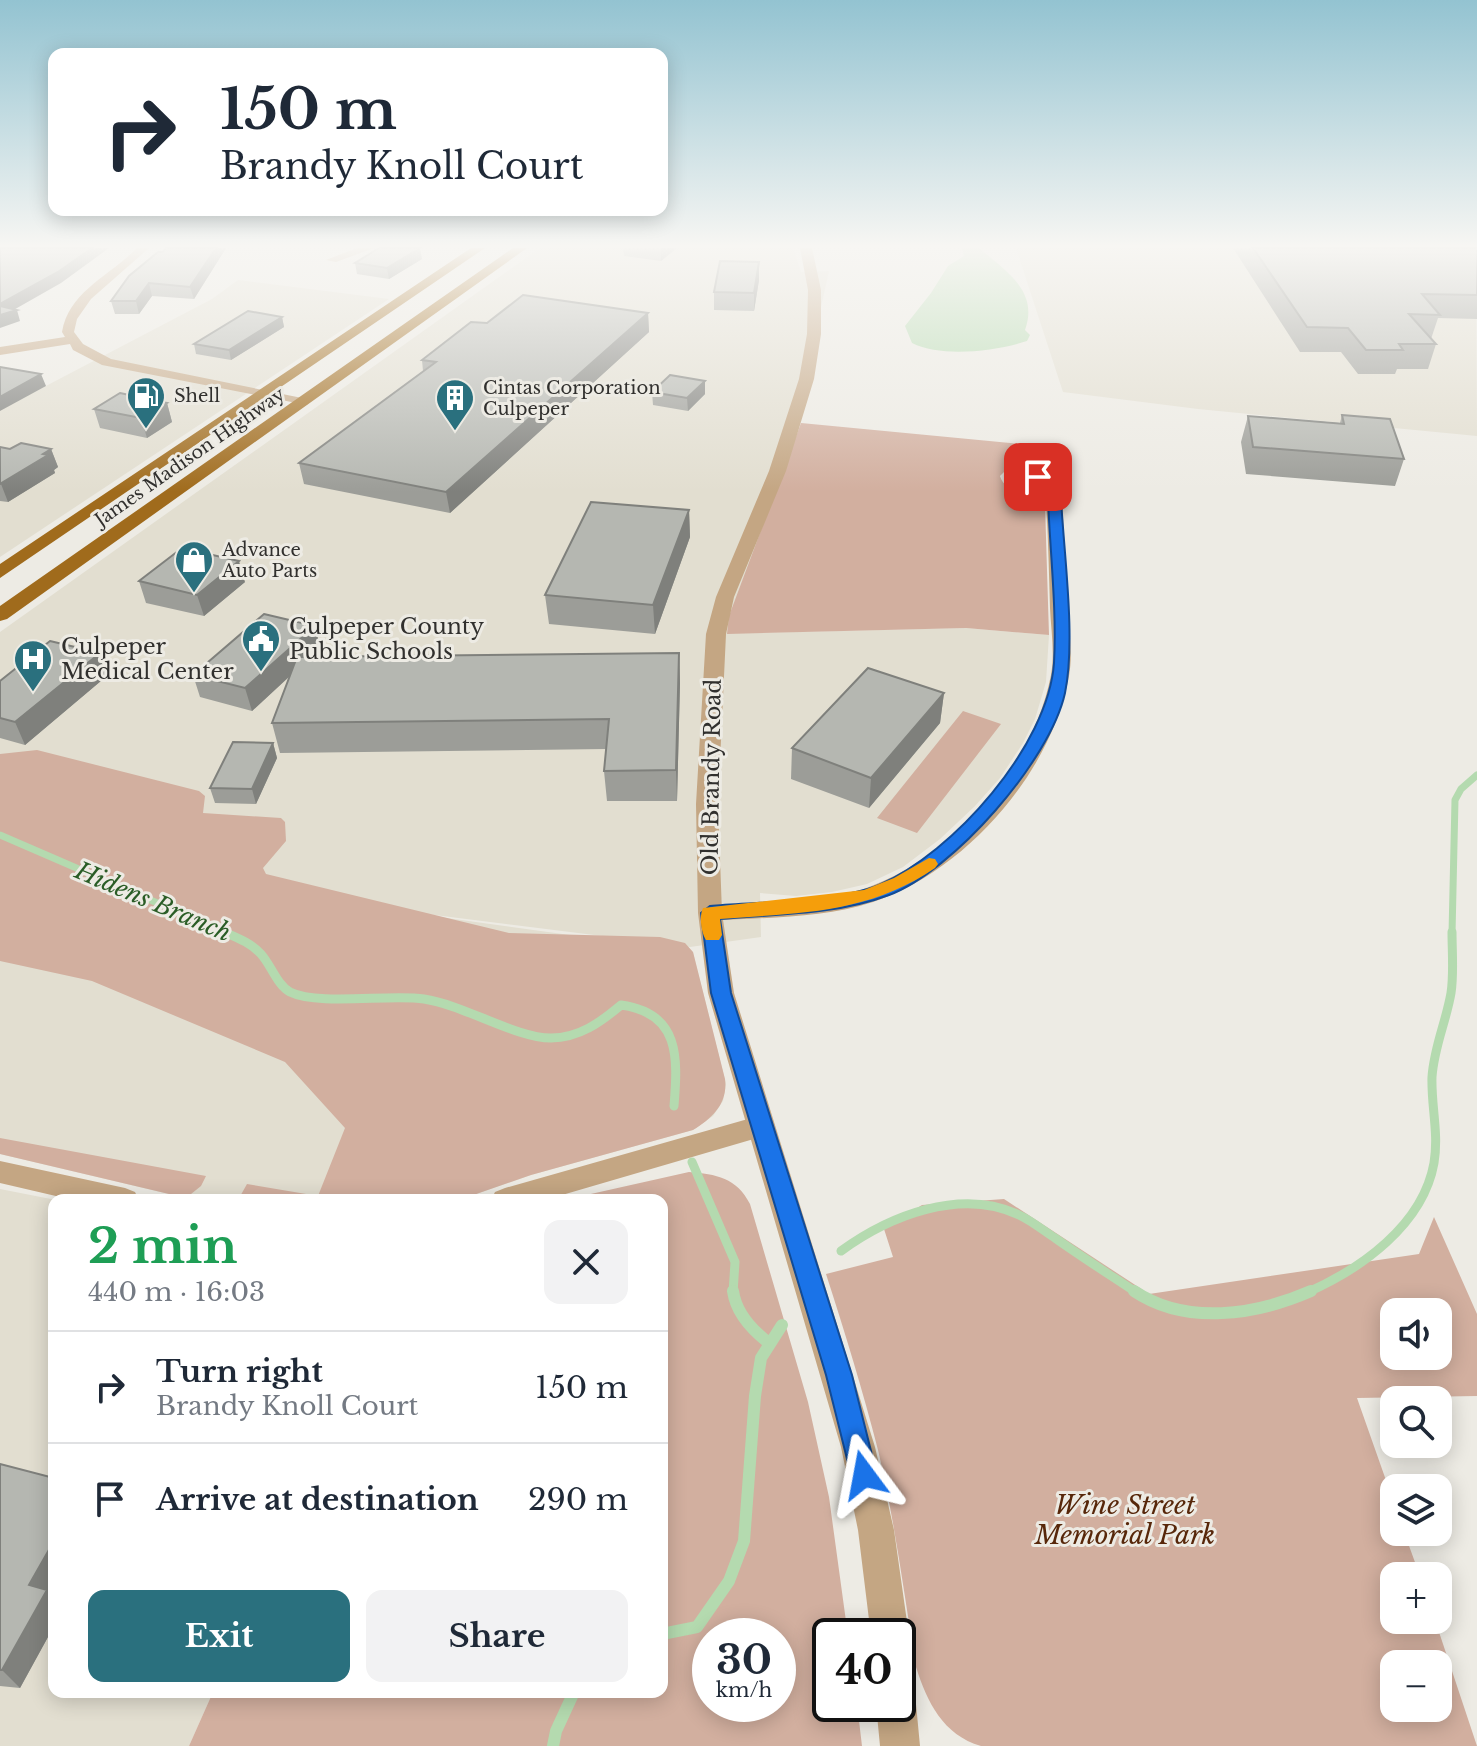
<!DOCTYPE html>
<meta charset="utf-8">
<style>
body{margin:0;font-family:"Libre Baskerville",serif;background:#f2f2f3;color:#1f2937;height:100vh;display:flex;flex-direction:column;font-size:30px;white-space:nowrap}
*{box-sizing:border-box;margin:0}
p{font-size:26px;color:#747a83}
.icon{flex:none;width:44px;height:44px;fill:none;stroke:currentColor;stroke-width:2;stroke-linecap:round;stroke-linejoin:round}
.map{position:relative;flex:1;overflow:hidden}
.sheet{position:absolute;left:48px;top:1194px;width:620px;height:504px;display:flex;flex-direction:column;background:#fff;border-radius:16px;box-shadow:0 4px 20px #0003}
.sheet>*{flex:none}
.top-card{position:absolute;left:48px;top:48px;width:620px;height:168px;border-radius:16px;box-shadow:0 4px 20px #0003;background:#fff;color:#1f2937;overflow:hidden}
.controls{position:absolute;left:1380px;top:1298px;display:grid;gap:16px}
.controls a{display:grid;place-items:center;width:72px;height:72px;border-radius:16px;background:#fff;box-shadow:0 4px 20px #0003;font-size:40px}
.speed{position:absolute;left:692px;top:1618px;display:flex;gap:16px;font-size:40px;font-weight:700;text-align:center}
.speed>*{display:grid;place-content:center;width:104px;height:104px;border-radius:50%;background:#fff;box-shadow:0 4px 20px #0003;line-height:1}
.speed small{font-size:20px;font-weight:400}
.speed .limit{border:4px solid #111;border-radius:12px;background:#fff;color:#111}
.pin{position:absolute;display:grid;place-items:center;width:68px;height:68px;color:#fff;margin:-34px;border-radius:16px;box-shadow:0 4px 12px #0006}
.me{position:absolute;width:88px;margin:-44px;rotate:347deg;stroke-linejoin:round;filter:drop-shadow(0 0 6px #0008)}
.turn{display:flex;align-items:center;gap:28px;height:168px;padding:0 40px;font-size:36px}
.turn .icon{width:104px;height:104px;stroke-width:2.5}
.turn b{display:block;font-size:56px;line-height:68px}
.round{display:grid;place-items:center;flex:none;width:84px;height:84px;border-radius:16px;background:#f2f2f3}
.summary{display:flex;align-items:center;justify-content:space-between;height:136px;padding:0 40px}
h1{font-size:48px;font-weight:700;line-height:60px;color:#1e9e55}
.primary-button{display:flex;gap:16px;margin-top:auto;padding:16px 40px}
.primary-button a{flex:1;height:92px;border-radius:16px;background:#2a707e;color:#fff;font-size:32px;font-weight:700;line-height:92px;text-align:center}
.primary-button a+a{background:#f2f2f3;color:#1f2937}
ul{padding:0;list-style:none}
li{display:flex;align-items:center;gap:24px;height:112px;padding:0 40px;border-top:2px solid #e0e1e3}
li div{flex:1}
li b{display:block;font-size:30px}
li em{font-style:normal}
.map>svg:first-child{display:block}
.built{fill:#e2ded0}
.green{fill:#d2af9f;fill-rule:evenodd}
.water{fill:#b4daaf}
.lines{fill:none;stroke-linecap:round;stroke-linejoin:round}
.stream-far2{stroke:#b4daaf;stroke-width:7}
.stream-far1{stroke:#b4daaf;stroke-width:9}
.stream{stroke:#b4daaf;stroke-width:12}
.minor{fill:#c4a683;fill-rule:evenodd}
.tertiary{fill:#c4a683;fill-rule:evenodd}
.primary{fill:#a06b1c;fill-rule:evenodd}
.wall{fill:#9c9d98}
.shaded-wall{fill:#7f807c}
.building{fill:#b5b7b1;stroke:#7f807c;stroke-width:2}
.route{fill:#1a73e8;stroke:#114b97;stroke-width:2}
.slow{fill:#f59e0b}
.labels{text-anchor:middle;stroke-width:6;stroke-linejoin:round;paint-order:stroke}
.far-poi-label{font-size:18px;fill:#31302e;stroke:#edebe4;text-anchor:start}
.far-street-label{font-size:18px;fill:#31302e;stroke:#edebe4}
.poi-label{font-size:22px;fill:#31302e;stroke:#edebe4;text-anchor:start}
.street-label{font-size:22px;fill:#31302e;stroke:#edebe4}
.water-label{font-size:24px;font-style:italic;fill:#2a5d26;stroke:#edebe4}
.near-park-label{font-size:26px;font-style:italic;fill:#57270a;stroke:#edebe4}
</style>
<div class="map">
<svg width="1477" height="1746" viewBox="0 0 1477 1746">
<rect width="100%" height="100%" fill="#edebe4"/>
<!-- built -->
<path class="built" d="M540,248H793L801,272L829,271L752,619L753,633L966,628L1049,635L1046,682L1035,719L1023,743L1000,778L975,806L940,839L903,867L867,884L832,892L796,896L760,893L761,937L690,947L331,902L693,952L726,1084L723,1101L713,1116L693,1130L531,1175L459,1200H194L0,1154V632Z
M1016,248H1476L1477,436L1198,409L1063,392Z
M238,280L389,299L0,557V410L212,299Z
M0,1189L56,1200L54,1692H213L189,1746H0Z"/>
<!-- green -->
<path class="green" d="M801,423L1030,445L1031,464L1008,468L1000,476C1006,496 1033,489 1045,505L1049,635L966,628L727,634L729,616Z
M963,711L1001,724L917,833L877,818Z
M37,750L199,791L205,796L203,813L281,818L285,822L286,841L263,868L266,874L509,933L660,937L685,943L693,952L725,1079C728,1103 713,1118 693,1130L531,1175L459,1200H238L247,1184L318,1196L345,1128L285,1062L92,981L0,961V754Z
M0,1138L206,1176L201,1186L186,1198L0,1154Z
M689,1172C716,1174 737,1178 750,1204L808,1402L829,1497L848,1636H830V1704H857L862,1746H189L213,1692H662V1200H564ZM710,1636H778V1704H710Z
M1004,1199L1149,1294L1419,1254L1434,1217L1477,1314V1396L1357,1398L1394,1503V1532H1404L1420,1576H1394V1620H1435L1477,1746H981C943,1735 927,1702 916,1667C904,1594 895,1522 878,1450C863,1391 845,1333 826,1274L893,1257L884,1229L922,1205ZM1394,1312H1438V1356H1394ZM1394,1664H1438V1708H1394Z"/>
<!-- water -->
<path class="water" d="M962,248H979C1006,271 1039,291 1025,330L1030,335L1027,341C996,351 942,358 912,343L905,326L931,293L948,266L964,256Z"/>
<g class="lines">
<!-- stream-far2 -->
<path class="stream-far2" d="M0,835L229,934
M1452,934L1455,800L1461,789L1477,775"/>
<!-- stream-far1 -->
<path class="stream-far1" d="M224,932C238,938 251,943 261,954C271,965 277,985 290,992C318,1006 390,994 424,999C464,1005 516,1038 551,1038C579,1038 601,1022 621,1005C680,1013 678,1057 674,1106
M692,1162L735,1262L733,1293
M841,1251C889,1216 961,1187 1019,1215C1032,1221 1044,1231 1055,1238C1082,1257 1110,1275 1137,1293
M1306,1293C1361,1269 1423,1225 1434,1163C1439,1133 1431,1106 1432,1077C1434,1047 1446,1022 1451,993C1454,974 1452,952 1452,932"/>
<!-- stream -->
<path class="stream" d="M733,1291C736,1313 752,1330 769,1343
M1134,1291C1186,1326 1256,1315 1311,1291
M662,1634L697,1627L729,1581L744,1541L755,1396L761,1358L782,1325
M553,1746L556,1731L574,1692"/>
<!-- minor -->
<path class="minor" d="M137,248H149L91,299L77,319L74,332L83,344L111,359L302,398L309,402L307,405L102,365L73,350L70,344L0,355V347L65,337L62,332C69,291 110,276 137,248Z
M357,248H374L336,262L326,260Z
M1038,472L1054,485L1062,499C1064,536 1066,572 1068,609C1069,631 1073,654 1069,676C1052,772 966,871 873,902C821,919 764,917 710,921L702,919L699,913L702,907L710,905C759,902 814,905 861,890C950,860 1033,768 1051,675C1055,653 1051,630 1050,608C1049,572 1048,535 1046,499L1030,477Z
M762,1115L771,1118L775,1126L771,1134L545,1200H491L495,1192L505,1188Z
M0,1161L125,1188L135,1192L139,1200H73L0,1183Z"/>
<!-- tertiary -->
<path class="tertiary" d="M800,248H812L821,290V334L814,379L786,471L734,597L726,634L718,804L722,913L734,993L875,1447L894,1530L909,1636L903,1649L898,1652V1636H871L858,1530L841,1447L708,993L698,913L696,804L706,634L716,597L769,471L799,379L807,334L808,290Z
M898,1685L910,1690L916,1704L920,1746H880L876,1704H898Z"/>
<!-- primary -->
<path class="primary" d="M471,248H485L0,578V564Z
M513,248H527L7,619L0,621V606Z"/>
</g>
<!-- wall -->
<path class="wall" d="M166,248H226L194,299L152,296L139,314H115L111,301Z
M623,248H677L661,261L624,256Z
M1233,248H1477V319L1438,318L1431,339L1436,344L1428,369H1397L1395,374H1358L1341,352H1300Z
M422,259L389,279L357,274L355,263Z
M759,280L754,311L714,310V292Z
M648,313L649,332L450,513L304,484L299,463L423,371L422,360L487,323Z
M282,317L284,327L231,360L196,354L194,344Z
M652,392L705,394L688,411L653,405Z
M167,403L172,422L147,438L100,428L94,409Z
M1342,415L1404,459L1395,486L1246,474L1241,442L1248,416L1340,423Z
M0,447L10,449H51L58,467L54,470L55,473L8,502L0,501Z
M689,510L690,537L655,634L549,624L545,595Z
M139,581L245,582L204,616L146,603Z
M315,626L320,648L310,657L679,653L680,683L677,801H607L604,771L606,749L280,753L272,723L290,676L252,711L200,697L193,675Z
M100,653L108,675L25,745L0,738V681Z
M944,693L940,723L869,808L791,779L792,748Z
M273,743L277,758L256,804L215,803L210,788Z
M0,1464L51,1595L54,1598V1626L20,1688L0,1686Z"/>
<!-- shaded-wall -->
<path class="shaded-wall" d="M92,248H109L61,283L10,312L17,310L20,321L0,328V304Z
M216,248H226L194,299L190,287Z
M420,248L422,259L389,279L387,268Z
M661,248H677L661,261Z
M759,262V280L754,311V293Z
M149,283L152,296L139,314L136,301Z
M648,313L649,332L450,513L446,492Z
M282,317L284,327L231,360L229,350Z
M41,374L46,386L0,411V397Z
M705,381V394L688,411L687,398Z
M167,403L172,422L147,438L141,418Z
M51,449L58,467L54,470L55,473L8,502L1,484Z
M689,510L690,537L655,634L653,605Z
M239,561L245,582L204,616L197,595Z
M315,626L320,648L252,711L245,688Z
M100,653L108,675L25,745L15,722Z
M679,653L680,683L677,801L676,770Z
M944,693L940,723L869,808L871,778Z
M273,743L277,758L256,804L252,789Z
M54,1541V1589L51,1595L54,1598V1626L20,1688L2,1670L29,1585Z"/>
<!-- building -->
<path class="building" d="M0,248H92L58,272L0,304Z
M166,248H216L190,287L149,283L136,301H111L129,276L158,252H163Z
M379,248H420L387,268L355,263Z
M1253,248H1477V295L1422,294L1440,315L1409,314L1436,344H1399L1403,350H1366L1348,328L1307,327Z
M720,261L759,262L754,293L714,292Z
M523,295L648,313L446,492L299,463L436,362L422,360L471,322L487,323Z
M0,306L17,310L0,315Z
M248,311L282,317L229,350L194,344Z
M0,367L41,374L0,397Z
M670,375L705,381L687,398L652,392Z
M120,393L167,403L141,418L94,409Z
M1342,415L1390,419L1404,459L1253,447L1248,416L1344,424Z
M21,443L51,449L43,454L48,455L0,484V447L10,449Z
M591,502L689,510L653,605L545,595Z
M182,548L239,561L197,595L139,581Z
M264,614L315,626L245,688L193,675Z
M50,641L100,653L15,722L0,718V681Z
M679,653L676,770L604,771L609,719L272,723L297,657Z
M868,668L944,693L871,778L792,748Z
M233,742L273,743L252,789L210,788Z
M0,1464L54,1478V1541L29,1585L47,1590L2,1670H0Z"/>
<!-- sky -->
<linearGradient id="sky" x2="0" y2="1"><stop stop-color="#93c3d1"/><stop offset="0.5" stop-color="#f7f6f3"/><stop offset="1" stop-color="#f7f6f3" stop-opacity="0"/></linearGradient>
<rect width="1477" height="492" fill="url(#sky)"/>
<!-- route -->
<path class="route" d="M1038,474L1054,485L1061,499C1064,555 1076,640 1065,693C1050,761 953,871 889,895C836,915 776,914 720,919L731,993L852,1375L877,1475L873,1484L864,1488L855,1484L851,1475L826,1375L711,993L701,913L710,906C756,902 839,902 879,885C953,853 1048,746 1054,663C1057,612 1050,551 1048,499L1031,477Z"/>
<!-- slow -->
<path class="slow" d="M929,858L935,859L938,864L935,868C868,914 799,913 720,919L722,935L719,940H706C701,932 699,916 703,908L864,890L894,878Z"/>
<!-- icons -->
<defs>
<g id="fuel-pin" transform="scale(2)"><path d="M0 17L-7.5 6A9.5 9.5 0 1 1 7.5 6Z" fill="#2a707e" stroke="#edebe4"/><path d="M-5.5-6h7V0h2V4h1.3V-2.5L3-4.5l.8-.8L6-3V5H2.5V1h-1V6h-7ZM-4.2-4.7v3.2H.2V-4.7Z" fill="#fff"/></g>
<g id="building-pin" transform="scale(2)"><path d="M0 17L-7.5 6A9.5 9.5 0 1 1 7.5 6Z" fill="#2a707e" stroke="#edebe4"/><path d="M-4-6H4V6H1V3H-1V6H-4ZM-2.5-4.3h1.7v1.8h-1.7ZM.8-4.3h1.7v1.8H.8ZM-2.5-1h1.7V.8h-1.7ZM.8-1h1.7V.8H.8Z" fill="#fff"/></g>
<g id="shop-pin" transform="scale(2)"><path d="M0 17L-7.5 6A9.5 9.5 0 1 1 7.5 6Z" fill="#2a707e" stroke="#edebe4"/><path d="M-5-2.5h2.3a2.7 3.5 0 0 1 5.4 0H5L5.5 6h-11ZM-1.5-2.5h3a1.5 2.3 0 0 0-3 0Z" fill="#fff"/></g>
<g id="civic-pin" transform="scale(2)"><path d="M0 17L-7.5 6A9.5 9.5 0 1 1 7.5 6Z" fill="#2a707e" stroke="#edebe4"/><path d="M-.6-6.5H3V-4.5H.6V-3L4-1V1h2V6H-6V1h2V-1L-.6-3ZM-1.2 2.5V6h2.4V2.5Z" fill="#fff"/></g>
<g id="hospital-pin" transform="scale(2)"><path d="M0 17L-7.5 6A9.5 9.5 0 1 1 7.5 6Z" fill="#2a707e" stroke="#edebe4"/><path d="M-5-5h3v3.5h4V-5h3V5h-3V1.5h-4V5h-3Z" fill="#fff"/></g>
</defs>
<g fill-rule="evenodd">
<use href="#fuel-pin" x="146" y="396"/>
<use href="#building-pin" x="455" y="398"/>
<use href="#shop-pin" x="194" y="560"/>
<use href="#civic-pin" x="261" y="639"/>
<use href="#hospital-pin" x="33" y="659"/>
</g>
<g class="labels">
<!-- far-poi labels -->
<g class="far-poi-label">
<text x="483" y="394">Cintas Corporation<tspan x="483" dy="21">Culpeper</tspan></text>
<text x="174" y="402">Shell</text>
<text x="222" y="556">Advance<tspan x="222" dy="21">Auto Parts</tspan></text>
</g>
<!-- far-street labels -->
<g class="far-street-label">
<text transform="translate(190 457) rotate(-35)" y="6">James Madison Highway</text>
</g>
<!-- poi labels -->
<g class="poi-label">
<text x="289" y="634">Culpeper County<tspan x="289" dy="25">Public Schools</tspan></text>
<text x="61" y="654">Culpeper<tspan x="61" dy="25">Medical Center</tspan></text>
</g>
<!-- street labels -->
<g class="street-label">
<text transform="translate(711 777) rotate(-89)" y="8">Old Brandy Road</text>
</g>
<!-- water labels -->
<g class="water-label">
<text transform="translate(153 902) rotate(23)" y="8">Hidens Branch</text>
</g>
<!-- near-park labels -->
<g class="near-park-label">
<text x="1125" y="1514">Wine Street<tspan x="1125" dy="30">Memorial Park</tspan></text>
</g>
</g>
</svg>
<div class="controls">
<a><svg class="icon" aria-label="sound" viewBox="0 0 24 24"><path d="M4 9h4l5-4v14l-5-4H4zM17 9q2 3 0 6"/></svg></a>
<a><svg class="icon" aria-label="search" viewBox="0 0 24 24"><circle cx="10" cy="10" r="6"/><path d="M15 15l6 6"/></svg></a>
<a><svg class="icon" aria-label="layers" viewBox="0 0 24 24"><path d="M12 4l9 5-9 5-9-5zM3 14l9 5 9-5"/></svg></a>
<a>+</a>
<a>−</a>
</div>
<div class="speed"><div>30<small>km/h</small></div><div class="limit">40</div></div>
<div class="pin" style="left:1038px;top:477px;background:#d93025"><svg class="icon" aria-label="arrive" viewBox="0 0 24 24"><path d="M6 21V4h12l-3 4 3 4H6"/></svg></div>
<svg class="me" style="left:864px;top:1475px" viewBox="-20 -20 40 40"><path d="M0-17L14 15 0 8-14 15z" fill="#1a73e8" stroke="#fff" stroke-width="4"/></svg>
<div class="top-card">
<div class="turn"><svg class="icon" aria-label="right" viewBox="0 0 24 24"><path d="M7 20v-9h11M14 6l5 5-5 5"/></svg><div><b>150 m</b>Brandy Knoll Court</div></div>
</div>
<section class="sheet">
<div class="summary"><div><h1>2 min</h1><p>440 m · 16:03</p></div><a class="round"><svg class="icon" aria-label="close" viewBox="0 0 24 24"><path d="M6 6l12 12M18 6L6 18"/></svg></a></div>
<ul>
<li><svg class="icon" aria-label="right" viewBox="0 0 24 24"><path d="M7 20v-9h11M14 6l5 5-5 5"/></svg><div><b>Turn right</b><p>Brandy Knoll Court</p></div><em>150 m</em></li>
<li><svg class="icon" aria-label="arrive" viewBox="0 0 24 24"><path d="M6 21V4h12l-3 4 3 4H6"/></svg><div><b>Arrive at destination</b></div><em>290 m</em></li>
</ul>
<div class="primary-button"><a>Exit</a><a>Share</a></div>
</section>
</div>
